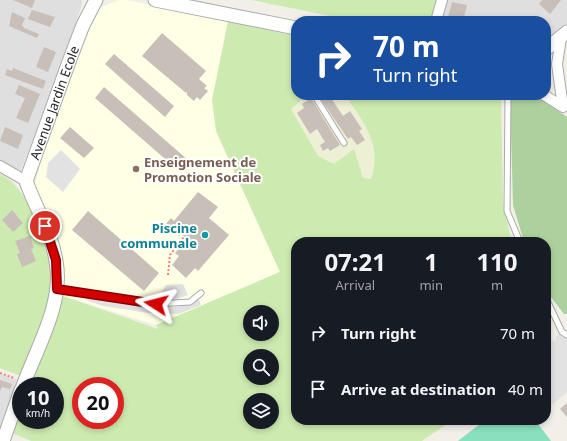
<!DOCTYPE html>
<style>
body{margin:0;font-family:"Noto Sans",sans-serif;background:#20242c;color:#f1f3f6;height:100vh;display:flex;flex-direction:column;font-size:15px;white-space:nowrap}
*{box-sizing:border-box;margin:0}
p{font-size:13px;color:#9ea1a6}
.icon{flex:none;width:22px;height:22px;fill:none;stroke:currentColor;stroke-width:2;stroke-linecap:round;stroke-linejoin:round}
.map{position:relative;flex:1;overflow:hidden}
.sheet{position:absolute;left:291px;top:237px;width:260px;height:188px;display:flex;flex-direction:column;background:#171b24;border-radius:16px;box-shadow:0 2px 6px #0003}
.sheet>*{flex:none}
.banner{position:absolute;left:291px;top:16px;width:260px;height:84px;border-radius:16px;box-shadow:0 2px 6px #0003;background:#1a4fa0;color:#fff;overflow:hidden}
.buttons{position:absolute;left:243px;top:305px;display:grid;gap:8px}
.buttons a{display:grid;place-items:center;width:36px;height:36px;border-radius:50%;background:#171b24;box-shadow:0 2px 6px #0003;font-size:20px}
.speed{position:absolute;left:12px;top:377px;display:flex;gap:8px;font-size:20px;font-weight:700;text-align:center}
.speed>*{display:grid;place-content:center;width:52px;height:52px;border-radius:50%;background:#171b24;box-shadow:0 2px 6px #0003;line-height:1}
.speed small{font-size:10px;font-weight:400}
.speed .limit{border:6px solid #d22;background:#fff;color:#111}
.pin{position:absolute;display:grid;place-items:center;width:34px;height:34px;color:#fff;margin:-17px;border:2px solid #fff;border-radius:50%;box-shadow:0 1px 4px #0007}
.me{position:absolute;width:44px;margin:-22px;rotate:279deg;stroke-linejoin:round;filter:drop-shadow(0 0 3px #0008)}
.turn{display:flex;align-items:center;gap:14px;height:84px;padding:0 16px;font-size:18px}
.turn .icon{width:52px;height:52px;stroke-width:2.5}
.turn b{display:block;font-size:28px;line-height:34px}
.eta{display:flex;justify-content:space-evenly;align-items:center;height:68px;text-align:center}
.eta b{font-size:24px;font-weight:700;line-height:28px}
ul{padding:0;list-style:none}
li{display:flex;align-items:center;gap:12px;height:56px;padding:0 16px}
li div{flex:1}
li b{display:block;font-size:15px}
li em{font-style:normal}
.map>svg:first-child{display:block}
.residential{fill:#e0dfdf}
.education{fill:#ffffe5}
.farmland{fill:#eef0d5}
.grass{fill:#cdebb0;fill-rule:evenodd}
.forest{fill:#add19e}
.pitch{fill:#88e0be}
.parking{fill:#e2e2e2}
.building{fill:#c7bfb8}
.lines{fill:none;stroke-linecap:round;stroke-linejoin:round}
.service-casing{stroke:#a9a9a9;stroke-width:7}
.minor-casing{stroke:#a9a9a9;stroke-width:12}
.tertiary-casing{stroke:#a9a9a9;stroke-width:15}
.path{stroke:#fa8072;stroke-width:2;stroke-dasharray:2 2;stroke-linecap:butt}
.service{stroke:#fff;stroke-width:5}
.minor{stroke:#fff;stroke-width:10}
.tertiary{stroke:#fff;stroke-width:13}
.route-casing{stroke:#8a0000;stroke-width:10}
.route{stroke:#d40000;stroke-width:7}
.education-dot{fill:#8d6e63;stroke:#fff;stroke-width:1.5}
.culture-dot{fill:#0f9aa8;stroke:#fff;stroke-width:1.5}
.labels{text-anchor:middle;stroke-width:4;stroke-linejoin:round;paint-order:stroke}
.street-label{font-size:13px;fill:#222;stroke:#fff}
.education-label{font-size:13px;font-weight:bold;fill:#785e54;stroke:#fff;text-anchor:start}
.culture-label{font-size:13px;font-weight:bold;fill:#0d838f;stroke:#fff;text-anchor:end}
</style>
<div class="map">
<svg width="567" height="441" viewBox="0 0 567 441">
<rect width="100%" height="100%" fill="#f2efe9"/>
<!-- residential -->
<path class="residential" d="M0,0H82L81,7L55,84L21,170L0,163Z
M445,0H567V24L546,45V21H439Z
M0,374L17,380L0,429Z"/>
<!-- education -->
<path class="education" d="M118,0H127L228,21L216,131L280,272L156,325L60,295L34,189L43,152L95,10Z"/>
<!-- farmland -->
<path class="farmland" d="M307,95H345L369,131L376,166L371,179L363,178L318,156L291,109Z"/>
<!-- grass -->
<path class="grass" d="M251,0H436L431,21H355Z
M228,21L296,36V95H307L291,109L318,156L334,164L354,149L363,178L371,179C383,146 363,121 345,95H501L503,204L512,242H296V420H453L422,441H31L12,433L21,407V420H55V386H28L60,295L158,329L156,325L280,272L216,131L212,100ZM250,312H272V334H250ZM250,356H272V378H250ZM81,386H115V420H81ZM250,400H272V422H250Z
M0,174C17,182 24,197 33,213C39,225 50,248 52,261C57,296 33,343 21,376L0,368Z"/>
<!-- forest -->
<path class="forest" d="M533,95L540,98L567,117V314H564L551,297L546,287V242H524L513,205L510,96Z"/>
<!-- pitch -->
<path class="pitch" d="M485,420H535L551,441H458Z"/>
<!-- parking -->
<path class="parking" d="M61,150L80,169L63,192L46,177L48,163Z
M183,284L188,295L174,300L158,298L166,285Z
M87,298L165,308L181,306L199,299L201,305L179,314L148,313L103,306L88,301Z
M567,330V392L546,410V344L550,339L556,342V336Z"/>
<!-- building -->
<path class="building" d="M13,0H35L32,8Z
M542,0H561L550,14L539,4Z
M452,2L467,5L463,21H447Z
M32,10L55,17L50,27L28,19Z
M12,12L25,18L22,25L24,28L39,34L37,38L9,26Z
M162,33L206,71L199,79L207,86L204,88L208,91L200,100L197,97L194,101L187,95V92L186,93L142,56Z
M44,47L56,52L48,72L36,67Z
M114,54L174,106L165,117L105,64Z
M13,68L46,81L43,89L5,75L7,69L12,71Z
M19,85L40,94L28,123L16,118L25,98L15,94Z
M104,87L188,160L179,171L95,98Z
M318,95H329L343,116L350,111L362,129L359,131L365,140L357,145L351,137L348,139Z
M311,98L340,145L330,151L328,148L323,151L320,145L325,142L317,129L310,134L297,113L304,108L302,104Z
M5,127L23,135L18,149L0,141Z
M70,127L94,148L84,158L60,138Z
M190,174L197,180L194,184L187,178Z
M198,192L218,207L209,218L229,235L198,271L195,268L186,278L172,265L179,256L175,253L188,239L181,234L179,236L166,224L171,218L174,221Z
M12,210L23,223L13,232L2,220Z
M88,211L159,273L144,291L72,230Z
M30,236L34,248L31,249L36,261L22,267L17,254L20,253L15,241Z
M0,380L12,384L10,389L2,387L0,391Z
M567,403V417L560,409Z"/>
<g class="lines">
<!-- service casing -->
<g class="service-casing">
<path id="service" d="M314,95L344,143
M508,95L507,211L520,242
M58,290L156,304L190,302L201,293
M546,298L562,332L567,335"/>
</g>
<!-- minor casing -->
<g class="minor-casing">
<path id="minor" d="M436,21L442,0
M544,95L563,107L557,64L561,38
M0,166L26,181"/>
</g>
<!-- tertiary casing -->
<g class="tertiary-casing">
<g id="tertiary">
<path d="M155,0L296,28"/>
<path d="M546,49L567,32"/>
<path id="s1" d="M23,386C37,347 64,303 56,261C52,233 35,207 26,181L70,59L83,25L96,0"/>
<path d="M3,441L21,390"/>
</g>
</g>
<!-- path -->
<path class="path" d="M168,275L170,255L184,237
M0,373L14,378"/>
<!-- service -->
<use href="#service" class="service"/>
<!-- minor -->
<use href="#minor" class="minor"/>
<!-- tertiary -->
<use href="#tertiary" class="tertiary"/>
</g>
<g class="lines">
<!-- route casing -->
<g class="route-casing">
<path id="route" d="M45,226L56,260L57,289L156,304"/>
</g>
<!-- route -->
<use href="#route" class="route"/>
</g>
<!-- markers -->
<circle class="education-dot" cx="136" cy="169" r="4"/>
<circle class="culture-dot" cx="205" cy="235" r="4"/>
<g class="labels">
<!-- street labels -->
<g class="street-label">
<text dy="5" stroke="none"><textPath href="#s1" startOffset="300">Avenue Jardin Ecole</textPath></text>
</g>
<!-- education labels -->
<g class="education-label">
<text x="144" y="167">Enseignement de<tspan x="144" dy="15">Promotion Sociale</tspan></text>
</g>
<!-- culture labels -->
<g class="culture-label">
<text x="197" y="233">Piscine<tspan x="197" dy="15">communale</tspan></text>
</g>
</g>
</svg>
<div class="buttons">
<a><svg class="icon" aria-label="sound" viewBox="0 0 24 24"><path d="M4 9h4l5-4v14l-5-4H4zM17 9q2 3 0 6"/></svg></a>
<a><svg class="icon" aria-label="search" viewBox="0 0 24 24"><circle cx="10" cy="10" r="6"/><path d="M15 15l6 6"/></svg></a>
<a><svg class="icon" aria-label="layers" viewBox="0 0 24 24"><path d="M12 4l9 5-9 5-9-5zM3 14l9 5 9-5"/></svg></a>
</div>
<div class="speed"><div>10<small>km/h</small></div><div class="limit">20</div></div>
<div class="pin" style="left:45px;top:226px;background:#d93025"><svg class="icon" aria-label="arrive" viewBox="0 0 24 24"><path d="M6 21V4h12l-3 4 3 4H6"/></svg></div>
<svg class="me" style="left:156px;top:304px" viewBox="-20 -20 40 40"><path d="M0-17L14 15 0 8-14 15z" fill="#d40000" stroke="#fff" stroke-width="4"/></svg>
<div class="banner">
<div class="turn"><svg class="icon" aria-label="right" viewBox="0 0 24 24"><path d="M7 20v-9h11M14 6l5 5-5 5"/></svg><div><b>70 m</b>Turn right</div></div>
</div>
<section class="sheet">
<div class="eta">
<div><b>07:21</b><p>Arrival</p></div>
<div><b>1</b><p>min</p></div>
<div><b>110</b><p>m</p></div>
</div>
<ul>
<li><svg class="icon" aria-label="right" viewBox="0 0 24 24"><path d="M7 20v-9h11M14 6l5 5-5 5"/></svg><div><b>Turn right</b></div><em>70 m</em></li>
<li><svg class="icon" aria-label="arrive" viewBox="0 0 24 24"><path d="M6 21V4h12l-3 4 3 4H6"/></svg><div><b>Arrive at destination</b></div><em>40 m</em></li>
</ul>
</section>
</div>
